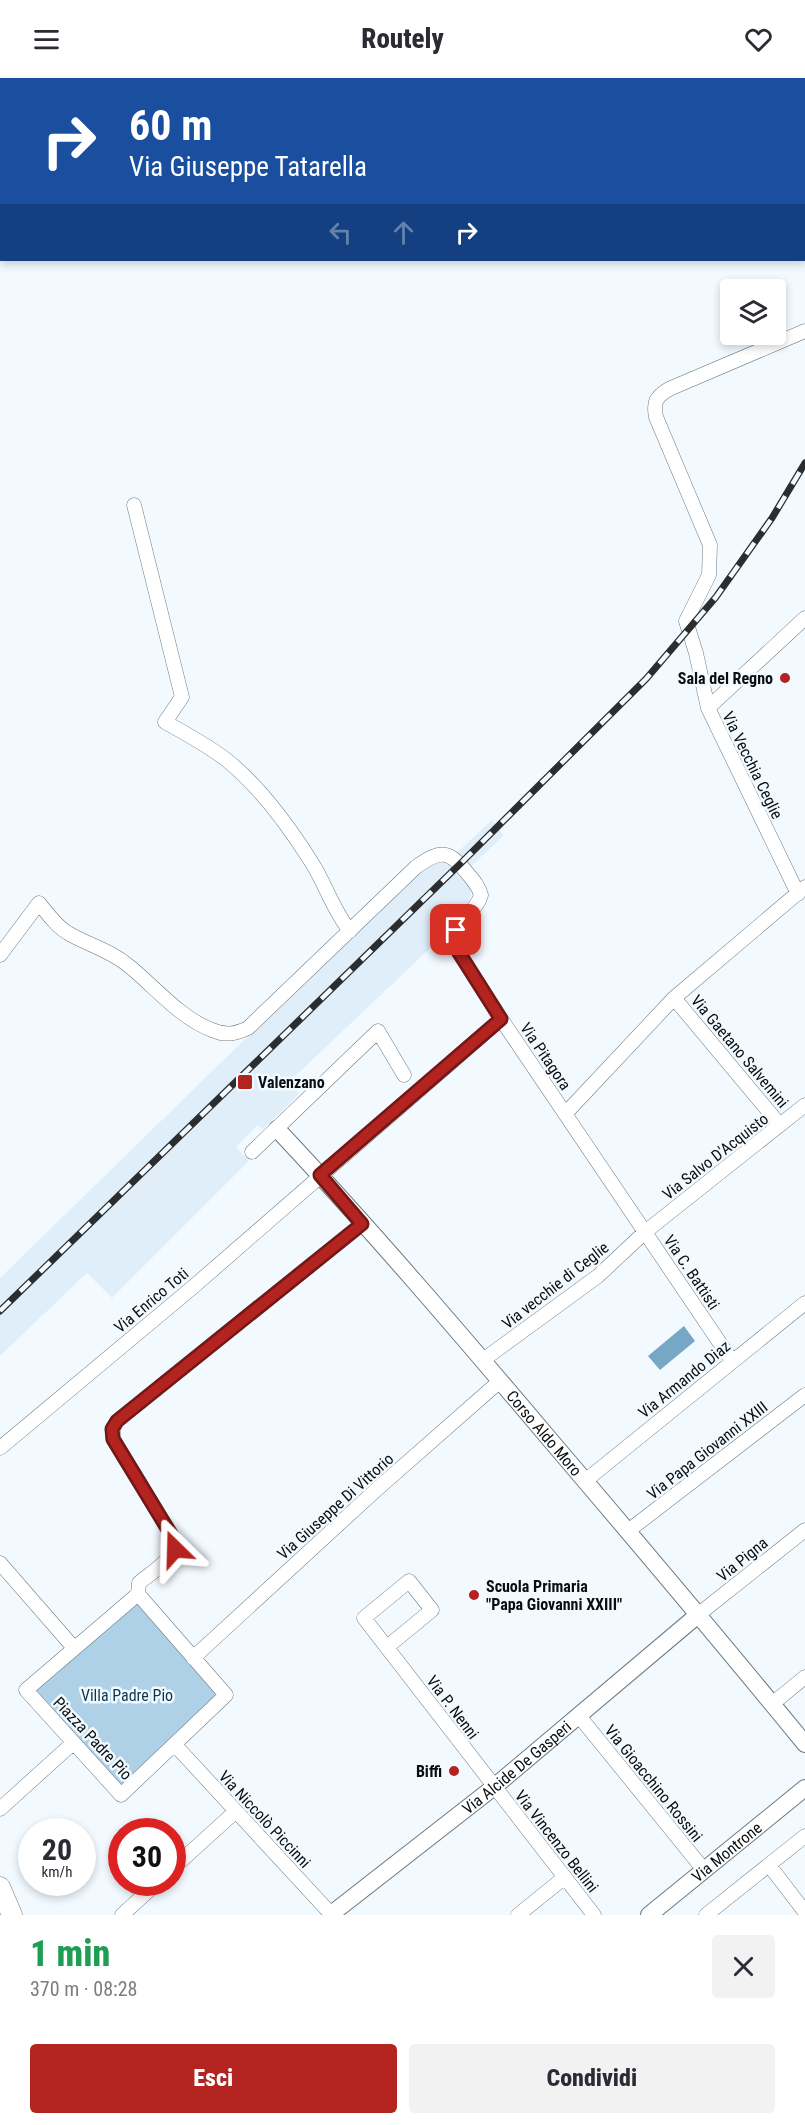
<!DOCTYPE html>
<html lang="it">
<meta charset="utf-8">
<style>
body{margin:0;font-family:"Roboto Condensed",sans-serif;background:#f2f2f3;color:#2b2b33;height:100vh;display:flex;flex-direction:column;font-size:22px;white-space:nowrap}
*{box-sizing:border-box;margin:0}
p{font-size:20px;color:#7c7c81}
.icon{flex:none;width:33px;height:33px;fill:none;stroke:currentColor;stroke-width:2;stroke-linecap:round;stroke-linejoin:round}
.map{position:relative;height:1837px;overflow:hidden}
.panel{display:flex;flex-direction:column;background:#fff;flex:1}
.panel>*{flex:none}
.guide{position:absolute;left:0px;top:0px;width:806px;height:183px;box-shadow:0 3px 9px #0003;background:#1a4fa0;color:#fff;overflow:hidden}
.fabs{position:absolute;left:720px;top:201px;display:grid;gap:12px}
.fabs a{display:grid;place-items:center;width:66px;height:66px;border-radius:6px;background:#fff;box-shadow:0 3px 9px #0003;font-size:30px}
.speed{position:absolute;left:18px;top:1740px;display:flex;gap:12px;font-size:30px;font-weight:700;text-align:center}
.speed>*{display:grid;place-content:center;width:78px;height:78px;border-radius:50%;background:#fff;box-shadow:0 3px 9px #0003;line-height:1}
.speed small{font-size:15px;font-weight:400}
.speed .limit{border:9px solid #d22;background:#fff;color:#111}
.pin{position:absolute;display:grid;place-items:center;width:51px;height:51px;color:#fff;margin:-26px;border-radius:12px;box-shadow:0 3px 9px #0006}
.me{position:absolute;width:66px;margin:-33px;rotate:338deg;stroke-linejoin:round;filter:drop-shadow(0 0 4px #0008)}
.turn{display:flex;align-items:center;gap:21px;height:126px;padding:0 30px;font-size:27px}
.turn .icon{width:78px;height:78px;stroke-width:2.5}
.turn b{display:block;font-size:42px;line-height:51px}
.lanes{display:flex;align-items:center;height:57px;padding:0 30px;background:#0003;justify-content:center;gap:30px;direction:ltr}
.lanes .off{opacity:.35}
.round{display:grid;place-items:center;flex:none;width:63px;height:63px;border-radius:6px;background:#f2f2f3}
.summary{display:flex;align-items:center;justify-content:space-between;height:102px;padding:0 30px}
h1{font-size:36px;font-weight:800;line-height:45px;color:#1e9e55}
.action{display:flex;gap:12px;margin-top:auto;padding:12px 30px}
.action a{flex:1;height:69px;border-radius:6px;background:#b32320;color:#fff;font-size:24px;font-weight:800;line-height:69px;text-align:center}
.action a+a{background:#f2f2f3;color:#2b2b33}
header{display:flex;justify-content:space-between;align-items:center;height:78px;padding:0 30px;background:#fff;font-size:27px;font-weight:800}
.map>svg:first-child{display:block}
.built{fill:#dfeef9}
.green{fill:#afd1e8}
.water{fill:#76a7c5}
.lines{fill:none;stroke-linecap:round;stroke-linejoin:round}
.minor-casing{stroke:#6d7980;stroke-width:15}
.tertiary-casing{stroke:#6d7980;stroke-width:18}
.secondary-casing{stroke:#6d7980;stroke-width:21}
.minor{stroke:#fff;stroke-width:14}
.tertiary{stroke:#fff;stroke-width:16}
.secondary{stroke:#fff;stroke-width:20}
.rail-casing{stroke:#2a2e31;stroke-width:7}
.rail{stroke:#f2faff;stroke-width:4.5;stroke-dasharray:14;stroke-linecap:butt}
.route-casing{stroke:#741715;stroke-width:15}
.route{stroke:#b32320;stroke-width:10}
.poi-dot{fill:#b32320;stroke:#f2faff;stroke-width:2}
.labels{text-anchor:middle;stroke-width:5;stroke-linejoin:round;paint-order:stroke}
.poi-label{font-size:16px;font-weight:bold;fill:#0a0e11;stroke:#f2faff;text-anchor:end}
.street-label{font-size:16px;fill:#0a0e11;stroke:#f2faff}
.park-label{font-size:16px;fill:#0d364c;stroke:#f2faff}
</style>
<header><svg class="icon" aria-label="menu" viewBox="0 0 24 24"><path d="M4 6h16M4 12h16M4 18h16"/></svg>Routely<svg class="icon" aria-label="heart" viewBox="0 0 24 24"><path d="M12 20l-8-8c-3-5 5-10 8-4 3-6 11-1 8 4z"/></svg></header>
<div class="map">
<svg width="805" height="1837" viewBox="0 0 805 1837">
<rect width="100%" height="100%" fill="#f2faff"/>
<!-- built -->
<path class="built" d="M492,742L504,757L460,799L470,810L471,818L468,825L443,849L445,856L289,1004L299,1016L263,1051L258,1047L236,1069L249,1083L112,1220L87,1195L0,1278V1200L334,874L428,786L437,781L448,783Z"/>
<!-- green -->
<path class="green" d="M138,1516L226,1617L121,1717L26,1612Z"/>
<!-- water -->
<path class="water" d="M684,1248L695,1263L660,1292L648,1278Z"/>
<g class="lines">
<!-- minor casing -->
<g class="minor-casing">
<path id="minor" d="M134,427L182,619L165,644C185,655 205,666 224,680C259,707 288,747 312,785C326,807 333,832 350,853
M708,630L805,540
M798,816L708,630L696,575L686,543L709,497L710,467L656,339C653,324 656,319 669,311L805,253
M0,877L39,825C47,835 57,849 68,855C88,867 110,872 129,888C155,909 180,940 212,952C226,958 235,956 248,950L416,789C441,771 449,772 468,796C474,803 479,809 481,817C475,838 448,846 456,870L501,941L732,1283
M674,920L780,1047
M565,1036L674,920L805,809
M252,1074L378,953L404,997
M483,1282L598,1198L645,1154L805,1027
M0,1370L193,1209L501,941
M585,1403L805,1225
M628,1453L805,1317
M0,1485L74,1570
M138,1516L226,1617L121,1717L26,1612Z
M138,1516L139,1505C153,1493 174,1482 175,1463L113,1361V1351L117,1343L362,1146
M699,1536L805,1452
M387,1569L432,1532L409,1503L364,1540L594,1837
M193,1580L376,1412L500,1303
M772,1626L805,1599
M579,1638L704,1792
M175,1667L331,1836
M0,1731L73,1665
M769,1787L805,1834
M172,1791L236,1733
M122,1837L158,1804
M518,1837L565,1799
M706,1837L805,1758"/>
</g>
<!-- tertiary casing -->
<g class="tertiary-casing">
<g id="tertiary">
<path id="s1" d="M277,1051C370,1150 458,1253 546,1357C633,1459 720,1562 805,1666"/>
<path id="s2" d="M330,1837L494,1709L699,1536"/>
<path id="s3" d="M649,1837L805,1710"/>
</g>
</g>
<!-- secondary casing -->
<g class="secondary-casing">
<path id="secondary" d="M0,1809L12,1837"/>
</g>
<!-- minor -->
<use href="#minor" class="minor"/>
<!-- tertiary -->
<use href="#tertiary" class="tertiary"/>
<!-- secondary -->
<use href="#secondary" class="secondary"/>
<!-- rail casing -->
<g class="rail-casing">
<path id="rail" d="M0,1233L460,786L646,601L716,519L772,440L805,385"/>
</g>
<!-- rail -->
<use href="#rail" class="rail"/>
</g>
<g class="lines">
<!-- route casing -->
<g class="route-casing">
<path id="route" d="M175,1471V1463L113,1361L112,1351L117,1343L362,1146L320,1097L501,941L456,870L453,857L456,852"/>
</g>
<!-- route -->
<use href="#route" class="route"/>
</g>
<!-- markers -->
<g class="poi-dot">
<circle cx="785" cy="600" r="6"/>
<rect x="237" y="996" width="16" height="16" rx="3"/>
<circle cx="474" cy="1517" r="6"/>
<circle cx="454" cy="1693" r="6"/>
</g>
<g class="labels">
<!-- poi labels -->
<g class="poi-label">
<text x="773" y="606">Sala del Regno</text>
<text x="258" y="1010" text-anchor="start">Valenzano</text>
<text x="486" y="1514" text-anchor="start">Scuola Primaria<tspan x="486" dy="18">"Papa Giovanni XXIII"</tspan></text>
<text x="442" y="1699">Biffi</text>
</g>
<!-- street labels -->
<g class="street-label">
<text transform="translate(753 687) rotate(64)" y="6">Via Vecchia Ceglie</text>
<text transform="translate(740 973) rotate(50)" y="6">Via Gaetano Salvemini</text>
<text transform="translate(546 978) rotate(56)" y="6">Via Pitagora</text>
<text transform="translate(715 1078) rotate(-38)" y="6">Via Salvo D'Acquisto</text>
<text transform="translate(692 1194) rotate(56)" y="6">Via C. Battisti</text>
<text transform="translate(555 1207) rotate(-38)" y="6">Via vecchie di Ceglie</text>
<text transform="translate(151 1222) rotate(-40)" y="6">Via Enrico Toti</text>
<text transform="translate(684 1301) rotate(-39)" y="6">Via Armando Diaz</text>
<text dy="6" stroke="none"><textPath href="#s1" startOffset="405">Corso Aldo Moro</textPath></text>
<text transform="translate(707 1372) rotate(-38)" y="6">Via Papa Giovanni XXIII</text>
<text transform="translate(335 1428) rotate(-42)" y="6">Via Giuseppe Di Vittorio</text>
<text transform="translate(742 1481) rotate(-39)" y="6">Via Pigna</text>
<text transform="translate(453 1629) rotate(53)" y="6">Via P. Nenni</text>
<text transform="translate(93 1660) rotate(47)" y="6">Piazza Padre Pio</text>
<text dy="6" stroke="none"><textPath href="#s2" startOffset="238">Via Alcide De Gasperi</textPath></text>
<text transform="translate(654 1705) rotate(51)" y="6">Via Gioacchino Rossini</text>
<text transform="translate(265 1741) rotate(47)" y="6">Via Niccolò Piccinni</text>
<text transform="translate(557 1763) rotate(52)" y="6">Via Vincenzo Bellini</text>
<text dy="6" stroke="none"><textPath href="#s3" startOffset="100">Via Montrone</textPath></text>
</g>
<!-- park labels -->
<g class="park-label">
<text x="127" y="1623">Villa Padre Pio</text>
</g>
</g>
</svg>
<div class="fabs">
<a><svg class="icon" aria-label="layers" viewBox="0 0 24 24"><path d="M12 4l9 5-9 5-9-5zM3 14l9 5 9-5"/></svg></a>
</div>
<div class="speed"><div>20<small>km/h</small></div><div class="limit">30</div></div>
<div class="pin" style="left:456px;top:852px;background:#d93025"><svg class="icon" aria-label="arrive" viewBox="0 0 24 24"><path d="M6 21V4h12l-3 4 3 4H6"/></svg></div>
<svg class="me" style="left:175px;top:1471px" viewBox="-20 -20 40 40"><path d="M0-17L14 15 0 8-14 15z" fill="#b32320" stroke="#fff" stroke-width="4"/></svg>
<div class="guide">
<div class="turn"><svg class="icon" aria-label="right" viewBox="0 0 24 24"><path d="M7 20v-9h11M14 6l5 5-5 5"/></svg><div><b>60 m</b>Via Giuseppe Tatarella</div></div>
<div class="lanes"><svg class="icon off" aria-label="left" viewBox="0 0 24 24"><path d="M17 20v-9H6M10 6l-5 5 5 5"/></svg><svg class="icon off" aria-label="ahead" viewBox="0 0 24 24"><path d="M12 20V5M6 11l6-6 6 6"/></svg><svg class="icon" aria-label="right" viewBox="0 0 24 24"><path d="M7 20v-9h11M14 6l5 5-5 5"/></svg></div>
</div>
</div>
<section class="panel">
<div class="summary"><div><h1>1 min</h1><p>370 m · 08:28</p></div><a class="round"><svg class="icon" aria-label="close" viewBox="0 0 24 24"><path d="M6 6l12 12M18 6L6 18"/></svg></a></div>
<div class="action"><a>Esci</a><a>Condividi</a></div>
</section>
